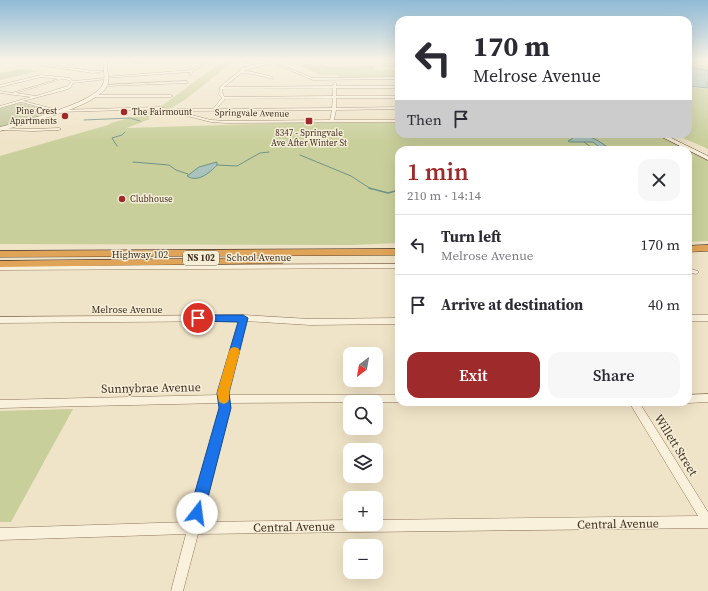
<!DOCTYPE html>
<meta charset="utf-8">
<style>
body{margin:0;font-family:"Source Serif 4",serif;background:#f7f7f7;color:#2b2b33;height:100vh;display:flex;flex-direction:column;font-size:15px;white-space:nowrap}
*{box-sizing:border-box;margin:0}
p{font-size:13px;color:#7c7c81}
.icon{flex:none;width:22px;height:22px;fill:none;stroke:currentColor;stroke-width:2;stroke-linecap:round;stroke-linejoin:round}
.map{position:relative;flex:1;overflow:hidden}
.details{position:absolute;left:395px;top:146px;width:297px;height:260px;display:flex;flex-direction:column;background:#fff;border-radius:12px;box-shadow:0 4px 16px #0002}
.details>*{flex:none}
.hud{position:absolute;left:395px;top:16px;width:297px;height:122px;border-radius:12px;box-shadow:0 4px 16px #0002;background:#fff;color:#2b2b33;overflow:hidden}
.needle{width:26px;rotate:211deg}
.tools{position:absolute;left:343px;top:347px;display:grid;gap:8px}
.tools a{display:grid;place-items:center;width:40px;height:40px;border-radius:8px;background:#fff;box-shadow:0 4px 16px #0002;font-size:20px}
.pin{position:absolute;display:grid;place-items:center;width:34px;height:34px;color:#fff;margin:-17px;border:2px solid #fff;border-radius:50%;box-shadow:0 1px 4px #0007}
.me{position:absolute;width:44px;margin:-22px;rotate:15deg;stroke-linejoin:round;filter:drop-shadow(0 0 3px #0008)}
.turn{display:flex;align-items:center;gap:14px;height:84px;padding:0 12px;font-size:18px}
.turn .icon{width:52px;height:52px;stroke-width:2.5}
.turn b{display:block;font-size:28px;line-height:34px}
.then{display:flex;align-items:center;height:38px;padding:0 12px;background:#0003;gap:8px;font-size:15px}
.round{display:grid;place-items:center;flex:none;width:42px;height:42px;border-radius:12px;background:#f7f7f7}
.headline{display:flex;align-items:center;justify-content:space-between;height:68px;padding:0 12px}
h1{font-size:24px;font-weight:600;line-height:30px;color:#9e2a2b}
.primary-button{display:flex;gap:8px;margin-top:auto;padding:8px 12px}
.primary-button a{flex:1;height:46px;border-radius:12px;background:#9e2a2b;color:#fff;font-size:16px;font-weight:600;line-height:46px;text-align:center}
.primary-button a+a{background:#f7f7f7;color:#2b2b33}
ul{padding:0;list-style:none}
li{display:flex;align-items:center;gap:12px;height:60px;padding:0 12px;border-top:1px solid #e1e1e2}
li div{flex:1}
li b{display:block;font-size:15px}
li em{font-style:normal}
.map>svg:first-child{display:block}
.green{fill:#c9cf9b}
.cemetery{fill:#bfc49a}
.water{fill:#a9c4bc;stroke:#6f938a}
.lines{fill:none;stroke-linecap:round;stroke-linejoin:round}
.stream-far1{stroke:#6f938a;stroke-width:1}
.stream{stroke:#6f938a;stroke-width:1.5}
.minor-casing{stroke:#8d765c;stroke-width:1}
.secondary-casing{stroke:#6f573f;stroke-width:1}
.motorway-casing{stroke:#5b4430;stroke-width:1}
.minor{fill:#faf1dc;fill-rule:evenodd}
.secondary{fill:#faf1dc;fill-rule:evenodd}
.motorway{fill:#e0a458;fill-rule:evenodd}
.route{fill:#1a73e8;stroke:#114b97}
.slow{fill:#f59e0b}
.poi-dot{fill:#9e2a2b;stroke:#f7eed8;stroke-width:1.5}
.labels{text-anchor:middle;stroke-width:3;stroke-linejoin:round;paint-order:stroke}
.far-poi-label{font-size:9px;fill:#3d2e20;stroke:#f7eed8;text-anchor:start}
.far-street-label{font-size:9px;fill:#3d2e20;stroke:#f7eed8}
.shield{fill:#f7eed8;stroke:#756857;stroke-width:1}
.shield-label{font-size:9px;font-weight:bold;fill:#3d2e20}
.street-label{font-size:10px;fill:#3d2e20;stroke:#f7eed8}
.near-street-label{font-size:12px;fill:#3d2e20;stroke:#f7eed8}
</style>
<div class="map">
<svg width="708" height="591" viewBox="0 0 708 591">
<rect width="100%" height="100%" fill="#f0e4c8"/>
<!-- green -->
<path class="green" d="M224,60H235L186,99L170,109L148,118L150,119L127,128L290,123H399V134H655L708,159V241L688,242V150H399V243L352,245L0,244V156L108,125L111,123L140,115L163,105Z
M306,60L331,67L377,65H378L374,66L375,70H399V77L339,78V75H321L295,64L308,61Z
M688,60H708V70L688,68Z
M688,87L708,89V149L674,134H688Z
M73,409L11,522H0V411Z"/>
<!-- cemetery -->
<path class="cemetery" d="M20,69L39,71L0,80V73Z
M20,103L38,107L31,110L43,115L0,127V108Z"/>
<!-- water -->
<path class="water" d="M688,68L708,70V88L688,86Z
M572,134C586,134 595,138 606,146L599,147L593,142H570L568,141L572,139Z
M217,162V165C210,173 197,183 187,176L199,167Z"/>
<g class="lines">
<!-- stream-far1 -->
<path class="stream-far1" d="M84,120L130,118L140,121
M584,142L595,150
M117,146L112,138L122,135L125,132
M300,155L351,176L371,189
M133,162L169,165L176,170L188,174
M217,165L237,166L260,153L269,152"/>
<!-- stream -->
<path class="stream" d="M369,188L388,193L399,190"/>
<!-- minor casing -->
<g class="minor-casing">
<path id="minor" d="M40,60H42L41,63L69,68L71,60H73L71,68L93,71H106L93,73L40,65L39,64Z
M153,60L133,63L132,62Z
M209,60H211L193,71L190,76L189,75L190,72L106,78L105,77L191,70Z
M248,60H250L245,63L246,64C261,66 276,60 291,60L276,63L313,78L399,77V79L313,80L273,63L245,70L243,71L253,72L273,77V79L253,74L241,73L224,87L333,86L334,83L335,82L336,83V86H399V88H336V96H399V98H336V108L399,107V109L336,110L334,120H399V122L226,123L211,122L160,109L58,112L21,102L0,108V106L31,97L0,93V91L12,93L59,79L41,77L0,87V85L41,75L70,78L73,81L106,78L107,79L73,83L70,88L65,90L23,101L58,110L160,107L211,120L226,121L330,120L332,110L176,111L177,109H213L222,98L219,95L220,87L243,68L250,66H244L243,63ZM62,79L69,80L71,82L68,86L36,96L16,93ZM333,88V96L225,97L223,95L222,89ZM333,98L332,108L216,109L225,99Z
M381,63L399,65V67L382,65Z
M187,81L188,83L105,86L104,85Z
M95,95H171L173,96L171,97H94Z
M0,128L34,129L59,128L61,129L59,130L34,131L0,130Z
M399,264V268L0,270V266Z
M688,268L698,271L699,272L696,274L688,272Z
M243,315L310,319L399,318V324L310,325L246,321L228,395H399V402H401L229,403L230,408L201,522L350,520V524H376V520L698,516L629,402H639L708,512V528L198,534L183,591H171L186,534L0,540V528L189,522L220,408V403L0,408V400L219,395V393L239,321L0,323V317Z
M688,315H708V321H688Z
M708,394V402L688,403L686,402H688V395Z"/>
</g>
<!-- secondary casing -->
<g class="secondary-casing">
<path id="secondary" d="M103,60H107C106,69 111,80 106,88C92,108 24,124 0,131V127C20,122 96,103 103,84C106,77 103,68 103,60Z
M656,134H663L708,156V160Z"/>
</g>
<!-- motorway casing -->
<g class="motorway-casing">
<path id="motorway" d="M708,245V251L688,252V246Z
M399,249V255L0,257V251Z
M279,258L284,261L283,263L0,267V261Z"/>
</g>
<!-- minor -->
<use href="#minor" class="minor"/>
<!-- secondary -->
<use href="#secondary" class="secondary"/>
<!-- motorway -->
<use href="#motorway" class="motorway"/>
</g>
<!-- sky -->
<linearGradient id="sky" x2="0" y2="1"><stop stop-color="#8fbad6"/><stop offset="0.42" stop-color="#f8f3e6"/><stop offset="1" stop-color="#f8f3e6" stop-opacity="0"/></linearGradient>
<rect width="708" height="142" fill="url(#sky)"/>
<!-- route -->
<path class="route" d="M198,315H243L248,318L229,393L231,408L204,513L202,518L197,521L192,518L189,513L219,408L217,393L238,322L194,321L193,318L194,316Z"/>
<!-- slow -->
<path class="slow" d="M234,347L238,348L240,351L229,393V399L228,402L224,404L219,402L217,393L229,351L231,348Z"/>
<!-- markers -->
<g class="poi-dot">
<circle cx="124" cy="112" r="4"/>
<circle cx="65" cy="116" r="4"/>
<rect x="305" y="117" width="8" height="8" rx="2"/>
<circle cx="122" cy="199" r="4"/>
</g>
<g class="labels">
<!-- far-poi labels -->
<g class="far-poi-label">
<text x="57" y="114" text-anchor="end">Pine Crest<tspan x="57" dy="10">Apartments</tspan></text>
<text x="132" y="115">The Fairmount</text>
<text x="309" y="136" text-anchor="middle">8347 - Springvale<tspan x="309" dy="10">Ave After Winter St</tspan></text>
<text x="130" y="202">Clubhouse</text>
</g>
<!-- far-street labels -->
<g class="far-street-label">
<text transform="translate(252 113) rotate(1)" y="3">Springvale Avenue</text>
</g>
<!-- shield labels -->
<rect class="shield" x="183" y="251" width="36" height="14" rx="3"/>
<g class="shield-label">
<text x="201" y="261">NS 102</text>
</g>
<!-- street labels -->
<g class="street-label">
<text x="140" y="258">Highway 102</text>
<text x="259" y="261">School Avenue</text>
<text x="127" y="313">Melrose Avenue</text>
</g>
<!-- near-street labels -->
<g class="near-street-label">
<text transform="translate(151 388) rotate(-1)" y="4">Sunnybrae Avenue</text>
<text transform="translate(676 445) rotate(58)" y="4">Willett Street</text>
<text transform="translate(618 524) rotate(-1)" y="4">Central Avenue</text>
<text transform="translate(294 527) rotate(-1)" y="4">Central Avenue</text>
</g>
</g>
</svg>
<div class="tools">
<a><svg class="needle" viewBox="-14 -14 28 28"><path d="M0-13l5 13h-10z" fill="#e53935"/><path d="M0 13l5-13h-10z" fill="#7c7c81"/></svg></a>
<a><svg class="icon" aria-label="search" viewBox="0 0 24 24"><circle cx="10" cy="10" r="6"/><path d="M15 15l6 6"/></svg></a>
<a><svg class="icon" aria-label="layers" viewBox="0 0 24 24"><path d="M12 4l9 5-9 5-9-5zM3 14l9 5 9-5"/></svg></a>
<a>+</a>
<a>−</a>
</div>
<div class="pin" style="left:198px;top:318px;background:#d93025"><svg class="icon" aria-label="arrive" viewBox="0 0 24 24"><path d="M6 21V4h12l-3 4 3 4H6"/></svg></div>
<svg class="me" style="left:197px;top:513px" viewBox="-20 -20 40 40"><circle r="19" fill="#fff"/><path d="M0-13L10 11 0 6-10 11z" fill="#1a73e8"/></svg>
<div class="hud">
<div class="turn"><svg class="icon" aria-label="left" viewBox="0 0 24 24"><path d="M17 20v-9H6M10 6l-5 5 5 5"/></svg><div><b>170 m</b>Melrose Avenue</div></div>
<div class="then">Then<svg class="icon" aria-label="arrive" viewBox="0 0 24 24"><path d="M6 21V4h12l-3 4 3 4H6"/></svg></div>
</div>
<section class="details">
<div class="headline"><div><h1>1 min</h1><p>210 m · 14:14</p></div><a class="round"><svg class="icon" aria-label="close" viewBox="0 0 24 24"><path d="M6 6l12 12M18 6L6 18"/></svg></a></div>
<ul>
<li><svg class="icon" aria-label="left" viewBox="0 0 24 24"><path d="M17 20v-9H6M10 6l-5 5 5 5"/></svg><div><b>Turn left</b><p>Melrose Avenue</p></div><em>170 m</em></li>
<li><svg class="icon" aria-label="arrive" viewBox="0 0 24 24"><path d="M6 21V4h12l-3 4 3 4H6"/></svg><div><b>Arrive at destination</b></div><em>40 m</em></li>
</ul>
<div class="primary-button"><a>Exit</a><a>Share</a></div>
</section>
</div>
